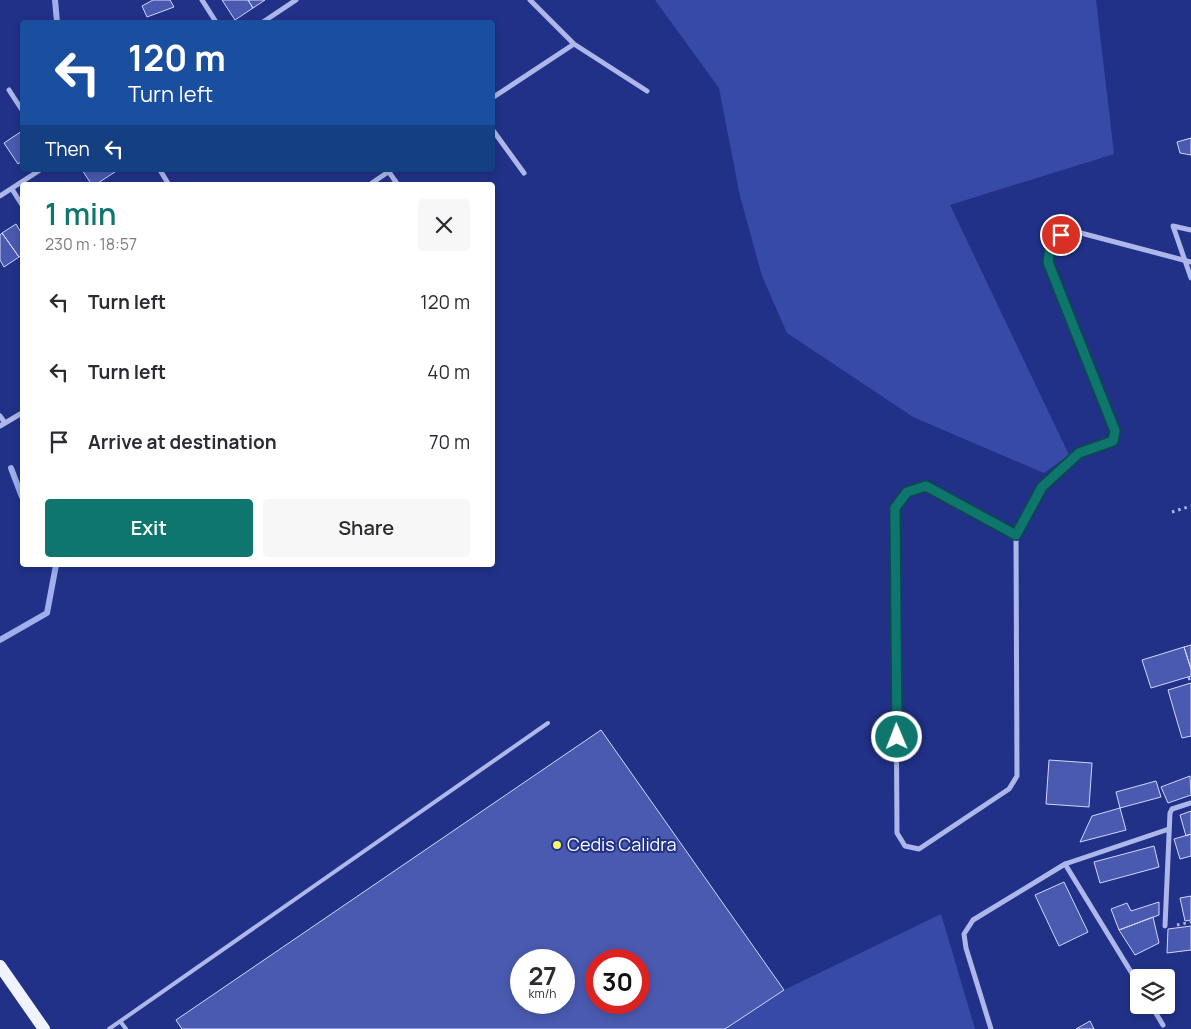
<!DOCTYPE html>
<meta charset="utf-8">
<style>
body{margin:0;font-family:Manrope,sans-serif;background:#f7f7f7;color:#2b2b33;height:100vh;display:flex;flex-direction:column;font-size:19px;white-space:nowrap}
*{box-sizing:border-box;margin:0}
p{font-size:16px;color:#7c7c81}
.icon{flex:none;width:28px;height:28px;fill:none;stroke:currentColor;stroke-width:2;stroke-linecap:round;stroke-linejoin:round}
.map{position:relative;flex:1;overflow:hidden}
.details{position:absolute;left:20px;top:182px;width:475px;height:385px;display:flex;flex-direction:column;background:#fff;border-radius:5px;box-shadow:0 2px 8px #0003}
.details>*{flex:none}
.guide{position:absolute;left:20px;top:20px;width:475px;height:152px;border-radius:5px;box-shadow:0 2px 8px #0003;background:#1a4fa0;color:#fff;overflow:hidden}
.controls{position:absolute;left:1130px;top:969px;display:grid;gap:10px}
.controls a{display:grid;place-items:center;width:45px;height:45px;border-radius:5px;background:#fff;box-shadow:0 2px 8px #0003;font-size:25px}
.speed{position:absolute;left:510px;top:949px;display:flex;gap:10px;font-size:25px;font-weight:700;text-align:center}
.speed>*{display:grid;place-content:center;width:65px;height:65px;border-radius:50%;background:#fff;box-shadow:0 2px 8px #0003;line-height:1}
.speed small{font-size:12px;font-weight:400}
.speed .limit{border:8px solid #d22;background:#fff;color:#111}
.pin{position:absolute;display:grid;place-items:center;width:42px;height:42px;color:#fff;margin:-21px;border:2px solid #fff;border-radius:50%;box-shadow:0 1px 5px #0007}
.me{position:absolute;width:55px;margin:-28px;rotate:359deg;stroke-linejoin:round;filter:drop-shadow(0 0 4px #0008)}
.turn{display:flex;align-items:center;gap:18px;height:105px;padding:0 25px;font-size:22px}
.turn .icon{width:65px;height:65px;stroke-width:2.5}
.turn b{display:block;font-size:35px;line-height:42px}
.then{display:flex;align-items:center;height:48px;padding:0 25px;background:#0003;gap:10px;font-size:19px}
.round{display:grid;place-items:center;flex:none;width:52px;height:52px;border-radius:5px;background:#f7f7f7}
.summary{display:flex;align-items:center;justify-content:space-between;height:85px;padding:0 25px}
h1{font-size:30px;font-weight:600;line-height:38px;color:#0f766e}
.primary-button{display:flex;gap:10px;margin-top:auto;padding:10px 25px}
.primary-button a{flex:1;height:58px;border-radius:5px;background:#0f766e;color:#fff;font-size:20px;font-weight:600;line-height:58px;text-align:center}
.primary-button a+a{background:#f7f7f7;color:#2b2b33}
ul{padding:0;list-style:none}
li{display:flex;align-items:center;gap:15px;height:70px;padding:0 25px}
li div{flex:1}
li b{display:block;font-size:19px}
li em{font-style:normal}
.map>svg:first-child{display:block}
.green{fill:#384aa7}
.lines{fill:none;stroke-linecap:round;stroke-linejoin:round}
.stream{stroke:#a0aeeb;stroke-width:6}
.building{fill:#4a5ab0;stroke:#d1d7f8;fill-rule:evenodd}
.path{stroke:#adb7ea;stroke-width:3;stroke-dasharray:2.5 4;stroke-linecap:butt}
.lane{stroke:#adb7ea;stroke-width:4}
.street{stroke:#adb7ea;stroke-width:5}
.primary{stroke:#f0f2fe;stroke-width:12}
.route-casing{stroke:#0a4d48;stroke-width:12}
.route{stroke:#0f766e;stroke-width:9}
.poi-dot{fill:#f6f66e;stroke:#213188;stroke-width:2}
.labels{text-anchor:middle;stroke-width:4;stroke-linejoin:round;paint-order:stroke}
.poi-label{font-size:18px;fill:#fff;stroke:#213188;text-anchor:start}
</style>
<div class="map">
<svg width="1191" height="1029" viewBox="0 0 1191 1029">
<rect width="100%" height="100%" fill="#213188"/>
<!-- green -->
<path class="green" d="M655,0H1096L1114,154L950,205L1069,455L1044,473L913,417L787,333L762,276L740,196L719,88Z
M941,914L975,1029H725L784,990Z"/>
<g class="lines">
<!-- stream -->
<path class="stream" d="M55,0L57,22
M11,468L22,497
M0,640L47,613L56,565"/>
</g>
<!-- building -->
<path class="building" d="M153,0H170L174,7L147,17L142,6Z
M222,0H248L253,8L235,20Z
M248,0H265L253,8Z
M22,131V161L18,164L4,143Z
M1191,138V155L1180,153L1177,142Z
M82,170H118L95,185H92Z
M16,224L22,234V255L19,257L2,233Z
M2,233L19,257L4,267L0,260V235Z
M1191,645V669L1184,647Z
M1184,647L1191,669V676L1151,688L1142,660Z
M1191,683V736L1182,738L1168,690Z
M601,730L784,990L725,1029H182L176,1020ZM521,960H564V1002H521ZM596,960H639V1002H596Z
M1049,760L1092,763L1089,807L1046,804Z
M1190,776L1191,795L1168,803L1161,787Z
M1156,781L1161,797L1120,808L1116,792Z
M1120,808L1126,830L1080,842L1092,816Z
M1191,811V834L1186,836L1180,815Z
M1191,834V856L1180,859L1174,839Z
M1154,846L1159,867L1100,883L1094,862Z
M1064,882L1088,932L1059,946L1035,895Z
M1191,896V920L1185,921L1180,898Z
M1159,902V915L1119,930L1111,909L1127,903L1131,911Z
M1153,917L1159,943L1135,955L1119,930Z
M1191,926V950L1167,953L1168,929Z
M1090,1021L1094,1029H1076Z"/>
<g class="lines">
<!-- path -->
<path class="path" d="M1172,512L1191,506
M1188,679L1191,678
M1177,925L1191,922"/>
<!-- lane -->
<path class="lane" d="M120,1021L126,1029
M109,1029L548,723"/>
<!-- street -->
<path class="street" d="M202,0L216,22
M530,0L574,44L647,91
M263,22L296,0
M9,90L22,110
M492,98L574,44
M492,129L524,173
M160,170L169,185
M389,172L398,185
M369,185L391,170
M12,189L22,205
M0,196L40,170
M1191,230L1173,226L1191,278
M0,416L5,423
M0,426L22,413
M1016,535L926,486L907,492L895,508L897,833L905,846L919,849L1009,789L1017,776L1016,535L1042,487L1079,453L1113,441L1115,431L1048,262L1050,248L1061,235L1077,232L1191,262
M1065,864L1139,985
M1165,926L1170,813L1172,809L1191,803
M1151,1005L1163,1025
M991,1029L966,948L964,934L973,920L1065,864L1169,829"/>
<!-- primary -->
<path class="primary" d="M0,966L44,1029"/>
</g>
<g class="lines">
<!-- route casing -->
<g class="route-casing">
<path id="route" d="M897,737L895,508L907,492L926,486L1016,535L1042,487L1079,453L1113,441L1115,431L1048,262L1050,248L1061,235"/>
</g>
<!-- route -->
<use href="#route" class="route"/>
</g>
<!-- markers -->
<circle class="poi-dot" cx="557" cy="845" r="5"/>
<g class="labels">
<!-- poi labels -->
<g class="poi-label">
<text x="567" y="851">Cedis Calidra</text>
</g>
</g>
</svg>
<div class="controls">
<a><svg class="icon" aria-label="layers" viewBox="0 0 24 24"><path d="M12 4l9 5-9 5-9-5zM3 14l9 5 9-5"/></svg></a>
</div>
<div class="speed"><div>27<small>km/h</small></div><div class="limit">30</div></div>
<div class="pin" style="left:1061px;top:235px;background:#d93025"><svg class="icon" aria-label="arrive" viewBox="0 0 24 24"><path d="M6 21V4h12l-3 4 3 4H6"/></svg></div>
<svg class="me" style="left:897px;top:737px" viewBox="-20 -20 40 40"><circle r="17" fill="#0f766e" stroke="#fff" stroke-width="3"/><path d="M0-11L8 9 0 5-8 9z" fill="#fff"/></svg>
<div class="guide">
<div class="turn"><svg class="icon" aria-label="left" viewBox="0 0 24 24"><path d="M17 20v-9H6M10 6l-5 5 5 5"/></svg><div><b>120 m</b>Turn left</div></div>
<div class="then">Then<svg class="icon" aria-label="left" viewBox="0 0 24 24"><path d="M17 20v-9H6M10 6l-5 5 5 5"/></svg></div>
</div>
<section class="details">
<div class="summary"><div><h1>1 min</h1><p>230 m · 18:57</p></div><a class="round"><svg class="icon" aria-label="close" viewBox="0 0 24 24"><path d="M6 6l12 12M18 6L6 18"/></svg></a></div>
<ul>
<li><svg class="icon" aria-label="left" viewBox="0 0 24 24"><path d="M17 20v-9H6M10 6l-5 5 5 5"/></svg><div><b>Turn left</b></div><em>120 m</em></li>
<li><svg class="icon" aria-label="left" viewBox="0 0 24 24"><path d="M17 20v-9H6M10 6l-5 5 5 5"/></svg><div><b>Turn left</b></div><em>40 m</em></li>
<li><svg class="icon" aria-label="arrive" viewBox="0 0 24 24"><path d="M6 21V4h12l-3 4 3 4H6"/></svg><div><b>Arrive at destination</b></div><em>70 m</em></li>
</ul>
<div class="primary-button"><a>Exit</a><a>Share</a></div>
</section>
</div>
